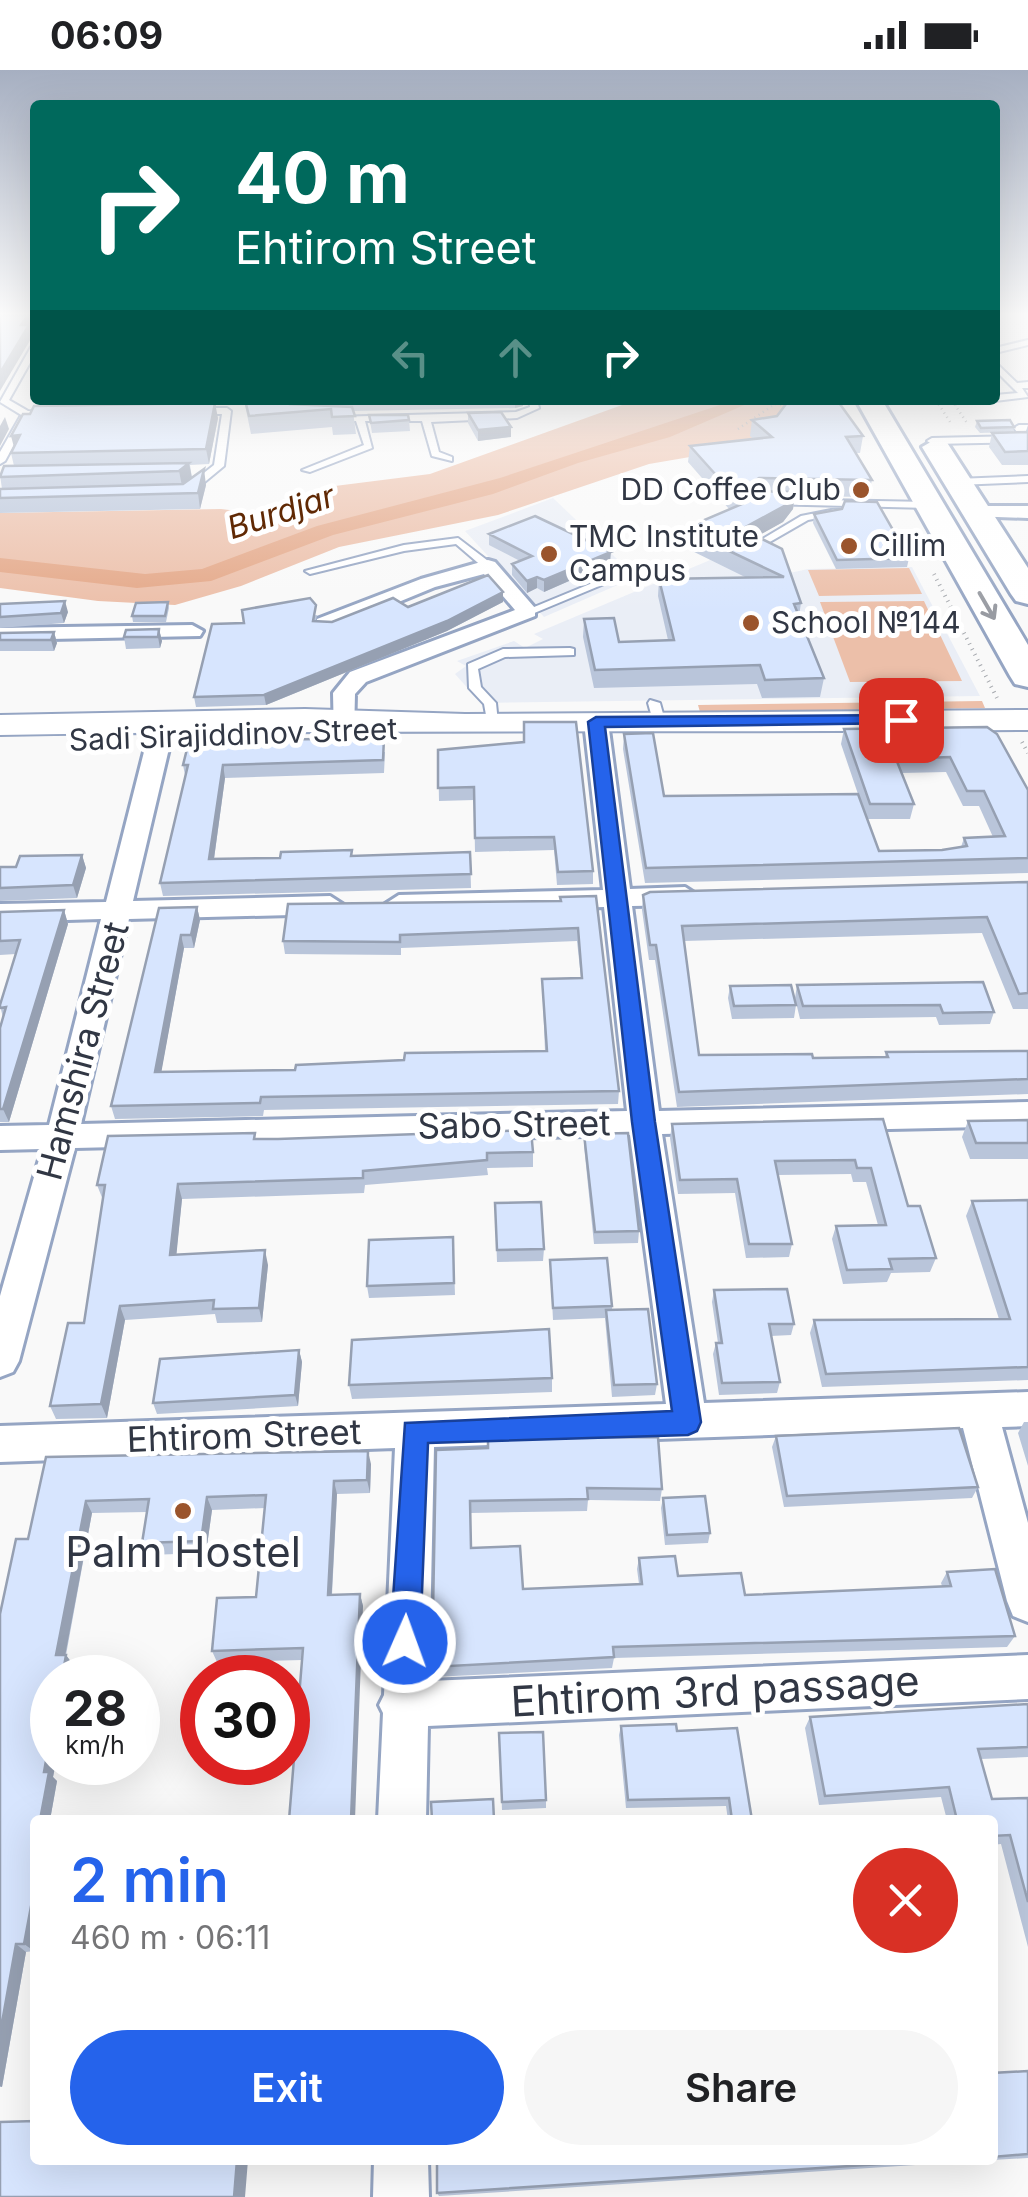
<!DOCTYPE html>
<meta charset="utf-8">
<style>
body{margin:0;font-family:Inter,sans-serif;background:#f6f6f6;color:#202124;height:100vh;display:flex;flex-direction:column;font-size:38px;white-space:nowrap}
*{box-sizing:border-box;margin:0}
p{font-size:32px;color:#757577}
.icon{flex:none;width:55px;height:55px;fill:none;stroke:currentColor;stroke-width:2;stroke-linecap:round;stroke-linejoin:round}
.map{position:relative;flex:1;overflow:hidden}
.drawer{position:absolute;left:30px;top:1745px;width:968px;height:350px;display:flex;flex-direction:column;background:#fff;border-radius:10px;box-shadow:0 10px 40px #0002}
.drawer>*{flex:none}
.guide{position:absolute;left:30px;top:30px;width:970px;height:305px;border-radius:10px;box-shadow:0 10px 40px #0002;background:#00695c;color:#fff;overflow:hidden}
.speed{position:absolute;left:30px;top:1585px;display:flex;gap:20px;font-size:50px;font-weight:700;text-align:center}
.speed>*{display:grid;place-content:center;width:130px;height:130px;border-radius:50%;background:#fff;box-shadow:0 10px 40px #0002;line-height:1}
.speed small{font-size:25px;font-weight:400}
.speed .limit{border:15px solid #d22;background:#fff;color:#111}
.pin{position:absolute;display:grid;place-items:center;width:85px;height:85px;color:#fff;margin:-42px;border-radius:20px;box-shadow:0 5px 15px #0006}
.me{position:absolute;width:110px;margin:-55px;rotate:2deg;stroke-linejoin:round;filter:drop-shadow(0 0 8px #0008)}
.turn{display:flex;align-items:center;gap:35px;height:210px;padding:0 40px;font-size:45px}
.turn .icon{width:130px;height:130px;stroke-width:2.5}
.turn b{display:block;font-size:70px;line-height:85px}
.lanes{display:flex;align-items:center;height:95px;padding:0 40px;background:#0003;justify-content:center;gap:50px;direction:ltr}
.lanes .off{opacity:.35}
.round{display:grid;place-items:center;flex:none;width:105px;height:105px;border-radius:52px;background:#f6f6f6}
.head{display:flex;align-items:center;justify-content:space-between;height:170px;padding:0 40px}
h1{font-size:60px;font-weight:600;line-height:75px;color:#2563eb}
.cta{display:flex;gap:20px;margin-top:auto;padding:20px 40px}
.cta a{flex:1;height:115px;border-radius:60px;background:#2563eb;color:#fff;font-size:40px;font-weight:600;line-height:115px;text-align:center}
.cta a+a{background:#f6f6f6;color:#202124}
.status{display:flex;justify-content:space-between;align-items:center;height:70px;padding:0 50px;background:#fff;direction:ltr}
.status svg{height:28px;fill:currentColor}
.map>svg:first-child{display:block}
.built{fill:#eaeef6}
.green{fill:#ecbfa9}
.water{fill:#e4a787}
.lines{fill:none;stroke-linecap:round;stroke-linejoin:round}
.lane-casing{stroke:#95a5c3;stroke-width:4}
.street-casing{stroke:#95a5c3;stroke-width:6}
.secondary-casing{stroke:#95a5c3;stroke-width:4}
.primary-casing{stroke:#95a5c3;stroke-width:6}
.path-far1{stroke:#a6a9ae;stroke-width:2.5;stroke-dasharray:1 4;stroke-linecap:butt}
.path{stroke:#a6a9ae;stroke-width:4;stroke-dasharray:1 5;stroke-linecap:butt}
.lane{fill:#fff;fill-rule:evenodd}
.street{fill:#fff;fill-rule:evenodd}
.secondary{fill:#fff;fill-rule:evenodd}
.primary{fill:#fff;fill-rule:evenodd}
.wall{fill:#b9c5da;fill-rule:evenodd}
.shaded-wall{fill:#96a0b2}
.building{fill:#d7e5fe;stroke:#96a0b2;stroke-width:2.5}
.oneway{stroke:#989ba2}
.route{fill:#2563eb;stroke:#184099;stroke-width:2.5}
.poi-dot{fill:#9a542c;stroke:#fff;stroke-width:4}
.labels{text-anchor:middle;stroke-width:10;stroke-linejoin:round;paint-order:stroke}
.far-poi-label{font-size:30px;fill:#313744;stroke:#fff;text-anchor:start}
.far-street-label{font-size:30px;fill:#313744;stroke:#fff}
.far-water-label{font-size:32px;font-style:italic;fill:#602904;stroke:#fff}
.street-label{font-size:35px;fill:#313744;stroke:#fff}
.near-poi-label{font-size:42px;fill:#313744;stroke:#fff}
.near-street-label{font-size:42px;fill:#313744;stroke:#fff}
</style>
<div class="status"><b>06:09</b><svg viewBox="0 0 49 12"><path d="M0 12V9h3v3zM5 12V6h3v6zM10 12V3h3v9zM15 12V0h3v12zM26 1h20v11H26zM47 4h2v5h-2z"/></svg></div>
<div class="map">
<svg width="1028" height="2127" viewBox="0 0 1028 2127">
<rect width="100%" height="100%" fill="#f9f9f9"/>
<!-- built -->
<path class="built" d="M553,428L636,507L544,547L465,461Z
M715,488L762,509L808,499L912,497L980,626L481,633L455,604L466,596L457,591L514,571L525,578L543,569L534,564Z"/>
<!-- green -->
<path class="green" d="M636,330H801L751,366L760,375L649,394L498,445L339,477L241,516L175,535L98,531L0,518V443L221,439L254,443L327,417L430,404Z
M909,498L922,524L819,526L808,500Z
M924,531L962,611L850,612L820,532Z
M982,631L985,638L700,642L698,635Z"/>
<!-- water -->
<path class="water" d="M735,330H756L670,367L578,393L493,424L333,465L211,511L137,518L0,502V488L145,504L202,499L317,456L500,408Z"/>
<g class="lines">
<!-- lane casing -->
<g class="lane-casing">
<path id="lane" d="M1028,270V275L995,283V278Z
M35,275V284L9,330L28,341L49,342L46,347L23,346L0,332L31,277Z
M995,292L1017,313L1028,312V318H1022L1028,327L995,331L992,330H995V325L1018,323L995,300Z
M529,330H537L539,338L517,348L431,352L439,382L452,387V391L432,386L422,351H365L372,378L310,402L302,400L364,375L356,351L335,352L332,351V347L516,342L530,337Z
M227,338L231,341L224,396L189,425H181V421L214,395L222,344H192L188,341L192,338Z
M20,347L28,349L5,391L0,394V382Z
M1019,355H1028L1026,361L1028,372L932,374L927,371L932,368L1020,366L1014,358Z
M1028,406V412L957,415L952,412L957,409Z
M770,429L929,432L934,435L929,438L766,434V430Z
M836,439L840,440V444L808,450L768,473L759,471L801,446Z
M458,468L492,494V498H484L456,474L404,481L310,504L305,501L404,475Z
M619,502L628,504L532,544L522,542Z
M570,578L574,579V585L505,587L478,599L481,617L496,633L498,653L488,656L484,634L469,618L468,594L503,579Z
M650,630L660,633L665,651L663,654L653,651L648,633Z"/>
</g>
<!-- street casing -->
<g class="street-casing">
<path id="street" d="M976,436H1028V448L969,446L967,442Z
M488,490L495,492L535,538V546L366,612L355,624L354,664L350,669H334L333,623L350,602L515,540L484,504L435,517L333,559H317V549L421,509Z
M192,555L203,561L200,566L0,570V558Z
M596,645L608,652L630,819L685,817L699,826L685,835L632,836L659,1041L1028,1032V1056L662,1064L704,1333L1028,1322V1356L1002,1357L1028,1453V1552L1013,1546L1007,1531L963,1358L434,1377L429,1611L1028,1585V1629L428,1656L426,1750H378L383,1643L379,1635L384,1625L395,1378L0,1392V1356L666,1334L630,1065L75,1078L19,1291L13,1302L0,1307V1226L42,1079L0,1080V1056L49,1055L101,849L0,852V834L106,832L147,670L159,663L167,665L171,670L133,831L330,826L344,835L330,844L129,849L81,1054L627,1041L604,837L399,843L385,834L399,825L603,820L584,652Z
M374,2090H428L429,2127H373Z"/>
</g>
<!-- secondary casing -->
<g class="secondary-casing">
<path id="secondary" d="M305,639L465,644L1028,640V660C685,663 343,659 0,665V645Z"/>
</g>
<!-- primary casing -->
<g class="primary-casing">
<path id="primary" d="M856,330H882L1028,575V617L1015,614L1010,606Z
M936,369L946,371L1028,498V534L1016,531L1011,524L922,377Z"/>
</g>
<!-- path-far1 -->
<path class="path-far1" d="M936,330L952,355
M958,330L955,335L967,353
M738,359L775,334L792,337L790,330"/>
<!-- path -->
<path class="path" d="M934,504L997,628
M1022,672L1028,683"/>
<!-- lane -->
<use href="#lane" class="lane"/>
<!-- street -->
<use href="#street" class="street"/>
<!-- secondary -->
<use href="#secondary" class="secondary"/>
<!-- primary -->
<use href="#primary" class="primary"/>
</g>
<!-- wall -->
<path class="wall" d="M244,330H293V334L305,335L304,330H523V336L515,338L353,341L356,364L333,365L332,357L251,364Z
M468,343L511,367L478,371L468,353Z
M369,345L409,350L410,361L372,363Z
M218,348L209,394L190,395L192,408L206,415L200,439L0,443V419H2L0,405L14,396L11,383Z
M752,350L863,366L860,383H855L872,410L868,427L795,426L793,439L783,452L757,466L801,533L799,546L824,608L820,627L762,628L757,614L594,618L583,567L584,549L619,572L668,570L658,526L659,509L745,507L682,476L683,459L729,439L688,392L690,376L753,369L750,366Z
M977,351L1014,357L1013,362L980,363L975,357Z
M1028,362V395H1002L989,377L992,363Z
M814,444L909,488L907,497L836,499L813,453Z
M489,464L610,493L544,522L537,518L527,523L512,505V494L520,491L489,475Z
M503,522V532L447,561L266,635L196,637L194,627L244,553L317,545L316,551L332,552L408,537Z
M168,532L169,538L166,552H133L132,546Z
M0,534L68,542L64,553L0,558Z
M159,559L162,571L160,578L126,579L124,567Z
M54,562L57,573L54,581H0V563Z
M987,657L1028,720V803L645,813L623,679L624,664L664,726L858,724L841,674L844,659ZM946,702L963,736H979L993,767L964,768L961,777L942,780L879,781L867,749H910L914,734L902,703Z
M524,672L593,801V814L557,815L554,780L475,782L474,730L439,731L438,680Z
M385,682L384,703L225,708L214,789L280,788L352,780V786L470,782L471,818L163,826L160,813L185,705L183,695Z
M82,785L86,798L77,828L0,831V797H16Z
M1028,812V939H1013L982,863L684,871L699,985L813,988L885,987L886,982L1028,981V1024L677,1037L655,890H649L642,840L643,825Z
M596,826L619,1021L618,1034L264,1040L263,1046L115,1049L111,1036L159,838L197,837L200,850L194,878H184L161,1002L295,1000L545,981L542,909L581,908L577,871L401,878V885L285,884L283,871Z
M64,840L68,854L9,1052H0V958L3,948L0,935L16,884L0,885V842Z
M797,915L994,942L990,954L939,955L936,947L800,949L795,928Z
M730,916L796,935L794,948L732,949L728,928Z
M883,1049L908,1136L936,1188L930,1202L891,1203L887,1212L843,1214L832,1169L836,1156L878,1155L866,1112H853L851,1104L778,1105L792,1174L789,1187L746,1188L735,1123L678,1124L670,1068L672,1054Z
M1028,1050V1089H970L962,1067L968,1051Z
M584,1064L639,1161L638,1173L594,1174L584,1076Z
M257,1069L533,1082V1097L487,1098L488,1105L365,1115L364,1123L182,1129L176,1185L268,1195L262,1252L217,1253L215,1244L125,1250L107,1348L56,1349L50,1336L84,1253L103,1130L97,1115Z
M1028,1130V1310L822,1317L810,1263L814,1250L999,1249L966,1146L972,1131Z
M495,1133L544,1179L543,1191L497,1192Z
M453,1167L455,1225L369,1228L367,1216Z
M550,1190L612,1236V1240L657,1314L655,1325L612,1327L605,1248L553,1250Z
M714,1220L794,1254L791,1265L771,1266L780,1312L777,1323L719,1325L713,1284L716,1273H718L712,1232Z
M299,1280L302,1292L298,1336L157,1344L153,1333Z
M552,1308V1322L352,1329L349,1315Z
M1024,1352H1028V1396L1018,1363Z
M776,1366L978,1417L972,1428L784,1437L772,1377Z
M436,1380L662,1419L660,1431L588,1430L587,1441L470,1443L471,1478L523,1519L639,1514L637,1499L639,1488L678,1506L745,1525L942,1516L941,1513L947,1502L1015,1566L1007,1577L614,1588L612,1598L433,1607L432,1597Z
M46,1387L371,1394L370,1423L337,1424L332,1525L360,1524L363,1536L302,1590L217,1592L212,1581L256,1527L265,1438L212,1440L206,1483L148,1485L142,1473L147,1442L92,1443L66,1585L74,1596L52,1692H56L53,1707L57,1711L50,1750H35V1874L34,1881L26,1882L2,2017H0V1544L28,1469Z
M663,1428L710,1463L708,1473L665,1475L661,1438Z
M1028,1634V1687L981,1689L992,1729L1028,1728V1877L1001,1774L992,1775V1750H947L941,1727L819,1735L805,1658L810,1647Z
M621,1656L677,1661L752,1750H728L726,1736L626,1738L619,1665Z
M499,1663L546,1730V1738L502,1740Z
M1028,2001V2088L992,2090V2003Z
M437,2090H992L439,2126L437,2123Z"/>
<!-- shaded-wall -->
<path class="shaded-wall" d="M28,245H35V249L30,258L32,267L0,321V303L21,255Z
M515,330H523V336L515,338Z
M215,333L218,348L209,394L206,379Z
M5,347L9,359L0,376V356Z
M511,357V367L478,371V360Z
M20,365L15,381L11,366Z
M189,393L192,408L182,416L179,401Z
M204,399L206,415L200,439L198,423Z
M759,408L757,425L751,413Z
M795,422L793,439L783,452L740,476L742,459Z
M611,482L610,493L544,522V510Z
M537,507V518L527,523V511Z
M503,522V532L447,561L266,635L264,625Z
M65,531L68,542L64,553L61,543Z
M159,559L162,571L160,578L158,567Z
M54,562L57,573L54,581L51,570Z
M223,695L225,708L212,803L209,789Z
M82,785L86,798L77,828L73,815Z
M197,837L200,850L194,878L191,865Z
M64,840L68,854L9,1052L3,1039Z
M181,865L184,878L159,1015L155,1002Z
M178,1114L182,1129L175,1199L170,1185Z
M265,1180L268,1195L262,1252L259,1238Z
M120,1236L125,1250L107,1348L101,1334Z
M299,1280L302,1292L298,1336L295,1325Z
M368,1381L371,1394L370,1423L367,1410Z
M334,1411L337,1424L331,1537L328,1525Z
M207,1427L212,1440L206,1483L201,1471Z
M86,1431L92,1443L63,1597L56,1585Z
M360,1524L363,1536L355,1750H351Z
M66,1585L74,1596L72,1608H62Z
M52,1657V1692H56L53,1707L57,1711L50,1750H40L44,1702Z
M35,1815V1874L34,1881L24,1874Z
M16,1874L26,1882L2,2017L0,2016V1964Z
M237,2090H248L245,2127H234Z"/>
<!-- building -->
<path class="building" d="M2,245H28L21,255H29L0,303V247Z
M245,330H290V334L352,337L355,346L332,347L331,339L249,346Z
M789,330H837L863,366L846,367L872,410L759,408L751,413L755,421L795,422L786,435L742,459L782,479L801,533L794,534L824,608L765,610L760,595L595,600L584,549L614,548L619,572L674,570L659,509L784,507L683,459L742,434L690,376L772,367L752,350L777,346Z
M215,333L206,379L11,383L20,365L11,366L23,344H30L34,336Z
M501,342L511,357L478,360L468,343Z
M369,345H408L409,350L371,353Z
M1010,350L1014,357L981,358L977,351Z
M1028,362V381L1005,382L992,363Z
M189,393L179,401L0,407L4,396Z
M204,399L198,423L0,428V419L183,414Z
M845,431L877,432L909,488L837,490L814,444L842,439Z
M535,446L611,482L544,510L537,507L527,511L512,494L532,486L489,464Z
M488,505L503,522L447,551L264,625L194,627L212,554L244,553L242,540L310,528L316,535L313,551L332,552L393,528L408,537Z
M65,531L61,543L0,547V534Z
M168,532L165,546H132L136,533Z
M159,559L158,567H124L126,560Z
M54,562L51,570H0V563Z
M524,652H576L593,801L558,802L554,767L475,768L474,717L438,718V680L524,672Z
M987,657L997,664L1028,720V788L646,798L624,664L653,663L664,726L858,724L879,781L942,780L967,776L964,768L1005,766L984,721H967L950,687L896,689L914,734H870L844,659Z
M384,668L383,690L223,695L209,789L280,788L281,782L352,780L351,786L470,782L471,804L160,813L188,695H183L189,671Z
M82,785L73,815L0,818V797H16L20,786Z
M1028,812V923L1019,924L987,847L682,856L699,985L812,984L813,988L888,987L886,982L1028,981V1009L679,1022L656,875H650L643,825L650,822Z
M596,826L619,1021L261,1027L260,1033L111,1036L159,838L197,837L191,865H181L155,1002L295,1000L296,995L404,990L405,983L547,981L542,909L582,908L578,858L400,865V872L283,871L288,834L561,831L560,827Z
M64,840L3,1039H0V958L6,937L0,938V935L20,870L0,871V842Z
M983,912L994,942L943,943L940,935L803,936L797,915Z
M791,915L796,935L734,936L730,916Z
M883,1049L908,1136H920L936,1188L889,1189L892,1199L847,1200L836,1156L886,1155L871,1098H857L855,1090L775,1091L792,1174H749L737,1109L680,1110L672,1054Z
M1028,1050V1073H976L968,1051Z
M531,1060L533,1082L487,1083V1090L363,1101V1108L178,1114L170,1185L265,1180L259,1238L213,1239L214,1230L120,1236L101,1334L50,1336L68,1253H84L105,1115H97L108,1066L255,1063L254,1069H278Z
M628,1063L639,1161L595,1162L584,1064Z
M1028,1130V1297L826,1304L814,1250L1010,1249L972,1131Z
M541,1132L544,1179L497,1180L495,1133Z
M453,1167L454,1213L367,1216L369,1170Z
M607,1188L612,1236L553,1238L550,1190Z
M787,1219L794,1254H769L780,1312L722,1313L716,1273H722L714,1220Z
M648,1239L657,1314L614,1315L606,1240Z
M549,1259L552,1308L349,1315L352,1270Z
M299,1280L295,1325L153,1333L160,1289Z
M959,1358L978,1417L787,1426L776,1366Z
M658,1367L662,1419L587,1418L588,1429L470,1431L471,1478L520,1476L523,1519L642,1514L639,1488L675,1486L678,1506L741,1503L745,1525L951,1516L947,1502L995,1499L1015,1566L613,1577L614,1587L432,1597L436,1380L488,1378V1368Z
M368,1381L367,1410L334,1411L328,1525L360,1524L351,1750H289L303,1578L212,1581L217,1528L256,1527L266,1425L207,1427L201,1471L142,1473L149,1429L86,1431L56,1585H66L62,1608H52V1657L44,1702H49L40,1750H35V1815L24,1874H16L0,1964V1544L16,1469H28L46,1387Z
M705,1426L710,1463L667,1465L663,1428Z
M1028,1634V1677L978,1679L992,1729L1028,1728V1832L1010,1765L992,1766V1750H957L949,1717L825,1726L810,1647Z
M676,1654L677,1661L737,1658L752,1750H732L729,1728L628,1730L621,1656Z
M543,1662L546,1730L502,1732L499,1663Z
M493,1729L494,1750H432L431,1732Z
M221,1748V1750H162Z
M1028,2001V2084L992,2087V2003Z
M35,2051V2090H237L234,2127H0V2052Z
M437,2090H942L437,2123Z"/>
<!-- one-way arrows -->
<defs><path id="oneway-shaft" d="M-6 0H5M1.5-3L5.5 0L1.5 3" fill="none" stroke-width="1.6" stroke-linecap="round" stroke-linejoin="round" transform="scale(2.5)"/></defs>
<use class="oneway" href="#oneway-shaft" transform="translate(987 536) rotate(60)"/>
<!-- sky -->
<linearGradient id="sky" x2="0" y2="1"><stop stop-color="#a6afc1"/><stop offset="0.45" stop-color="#fcfcfc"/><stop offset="1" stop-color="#fcfcfc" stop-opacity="0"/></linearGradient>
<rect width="1028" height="542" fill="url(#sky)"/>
<!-- route -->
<path class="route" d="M901,645L909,650L907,653L605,657L655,1052L701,1352L697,1361L688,1365L428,1373L420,1572L416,1583L405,1588L394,1583L390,1572L405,1353L672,1341L632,1052L588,652L596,647Z"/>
<!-- markers -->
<g class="poi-dot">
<circle cx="861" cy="420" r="10"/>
<circle cx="849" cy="476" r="10"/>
<circle cx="549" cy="484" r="10"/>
<circle cx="751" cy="553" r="10"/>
<circle cx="183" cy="1441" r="10"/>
</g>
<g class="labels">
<!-- far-poi labels -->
<g class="far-poi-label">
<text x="841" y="430" text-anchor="end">DD Coffee Club</text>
<text x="569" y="477">TMC Institute<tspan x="569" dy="34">Campus</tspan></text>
<text x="869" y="486">Cillim</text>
<text x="771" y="563">School №144</text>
</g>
<!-- far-street labels -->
<g class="far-street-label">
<text transform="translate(233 665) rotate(-2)" y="10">Sadi Sirajiddinov Street</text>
</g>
<!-- far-water labels -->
<g class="far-water-label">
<text transform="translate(281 442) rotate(-18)" y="11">Burdjar</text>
</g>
<!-- street labels -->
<g class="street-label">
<text transform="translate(83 981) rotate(-75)" y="12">Hamshira Street</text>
<text transform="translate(514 1055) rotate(-1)" y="12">Sabo Street</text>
<text transform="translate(244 1366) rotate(-2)" y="12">Ehtirom Street</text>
</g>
<!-- near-poi labels -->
<g class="near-poi-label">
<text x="183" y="1497">Palm Hostel</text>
</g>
<!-- near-street labels -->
<g class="near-street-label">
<text transform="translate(715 1621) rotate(-3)" y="15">Ehtirom 3rd passage</text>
</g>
</g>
</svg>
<div class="speed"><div>28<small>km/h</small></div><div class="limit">30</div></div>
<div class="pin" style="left:901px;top:650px;background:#d93025"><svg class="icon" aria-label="arrive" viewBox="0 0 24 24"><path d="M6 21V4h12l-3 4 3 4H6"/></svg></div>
<svg class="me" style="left:405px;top:1572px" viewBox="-20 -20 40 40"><circle r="17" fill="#2563eb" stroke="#fff" stroke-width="3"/><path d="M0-11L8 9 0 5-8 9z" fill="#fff"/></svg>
<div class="guide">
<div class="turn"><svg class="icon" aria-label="right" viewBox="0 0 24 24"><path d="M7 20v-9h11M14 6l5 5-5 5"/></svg><div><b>40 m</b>Ehtirom Street</div></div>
<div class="lanes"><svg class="icon off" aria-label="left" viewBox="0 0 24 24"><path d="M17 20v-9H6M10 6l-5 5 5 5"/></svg><svg class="icon off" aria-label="ahead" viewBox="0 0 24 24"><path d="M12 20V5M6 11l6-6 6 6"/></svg><svg class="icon" aria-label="right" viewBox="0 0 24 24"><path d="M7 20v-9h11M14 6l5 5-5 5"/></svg></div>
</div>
<section class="drawer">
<div class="head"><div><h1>2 min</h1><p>460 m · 06:11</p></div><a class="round" style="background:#d93025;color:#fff"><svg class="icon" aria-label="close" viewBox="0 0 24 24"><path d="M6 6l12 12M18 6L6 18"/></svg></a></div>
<div class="cta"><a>Exit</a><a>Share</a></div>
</section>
</div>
